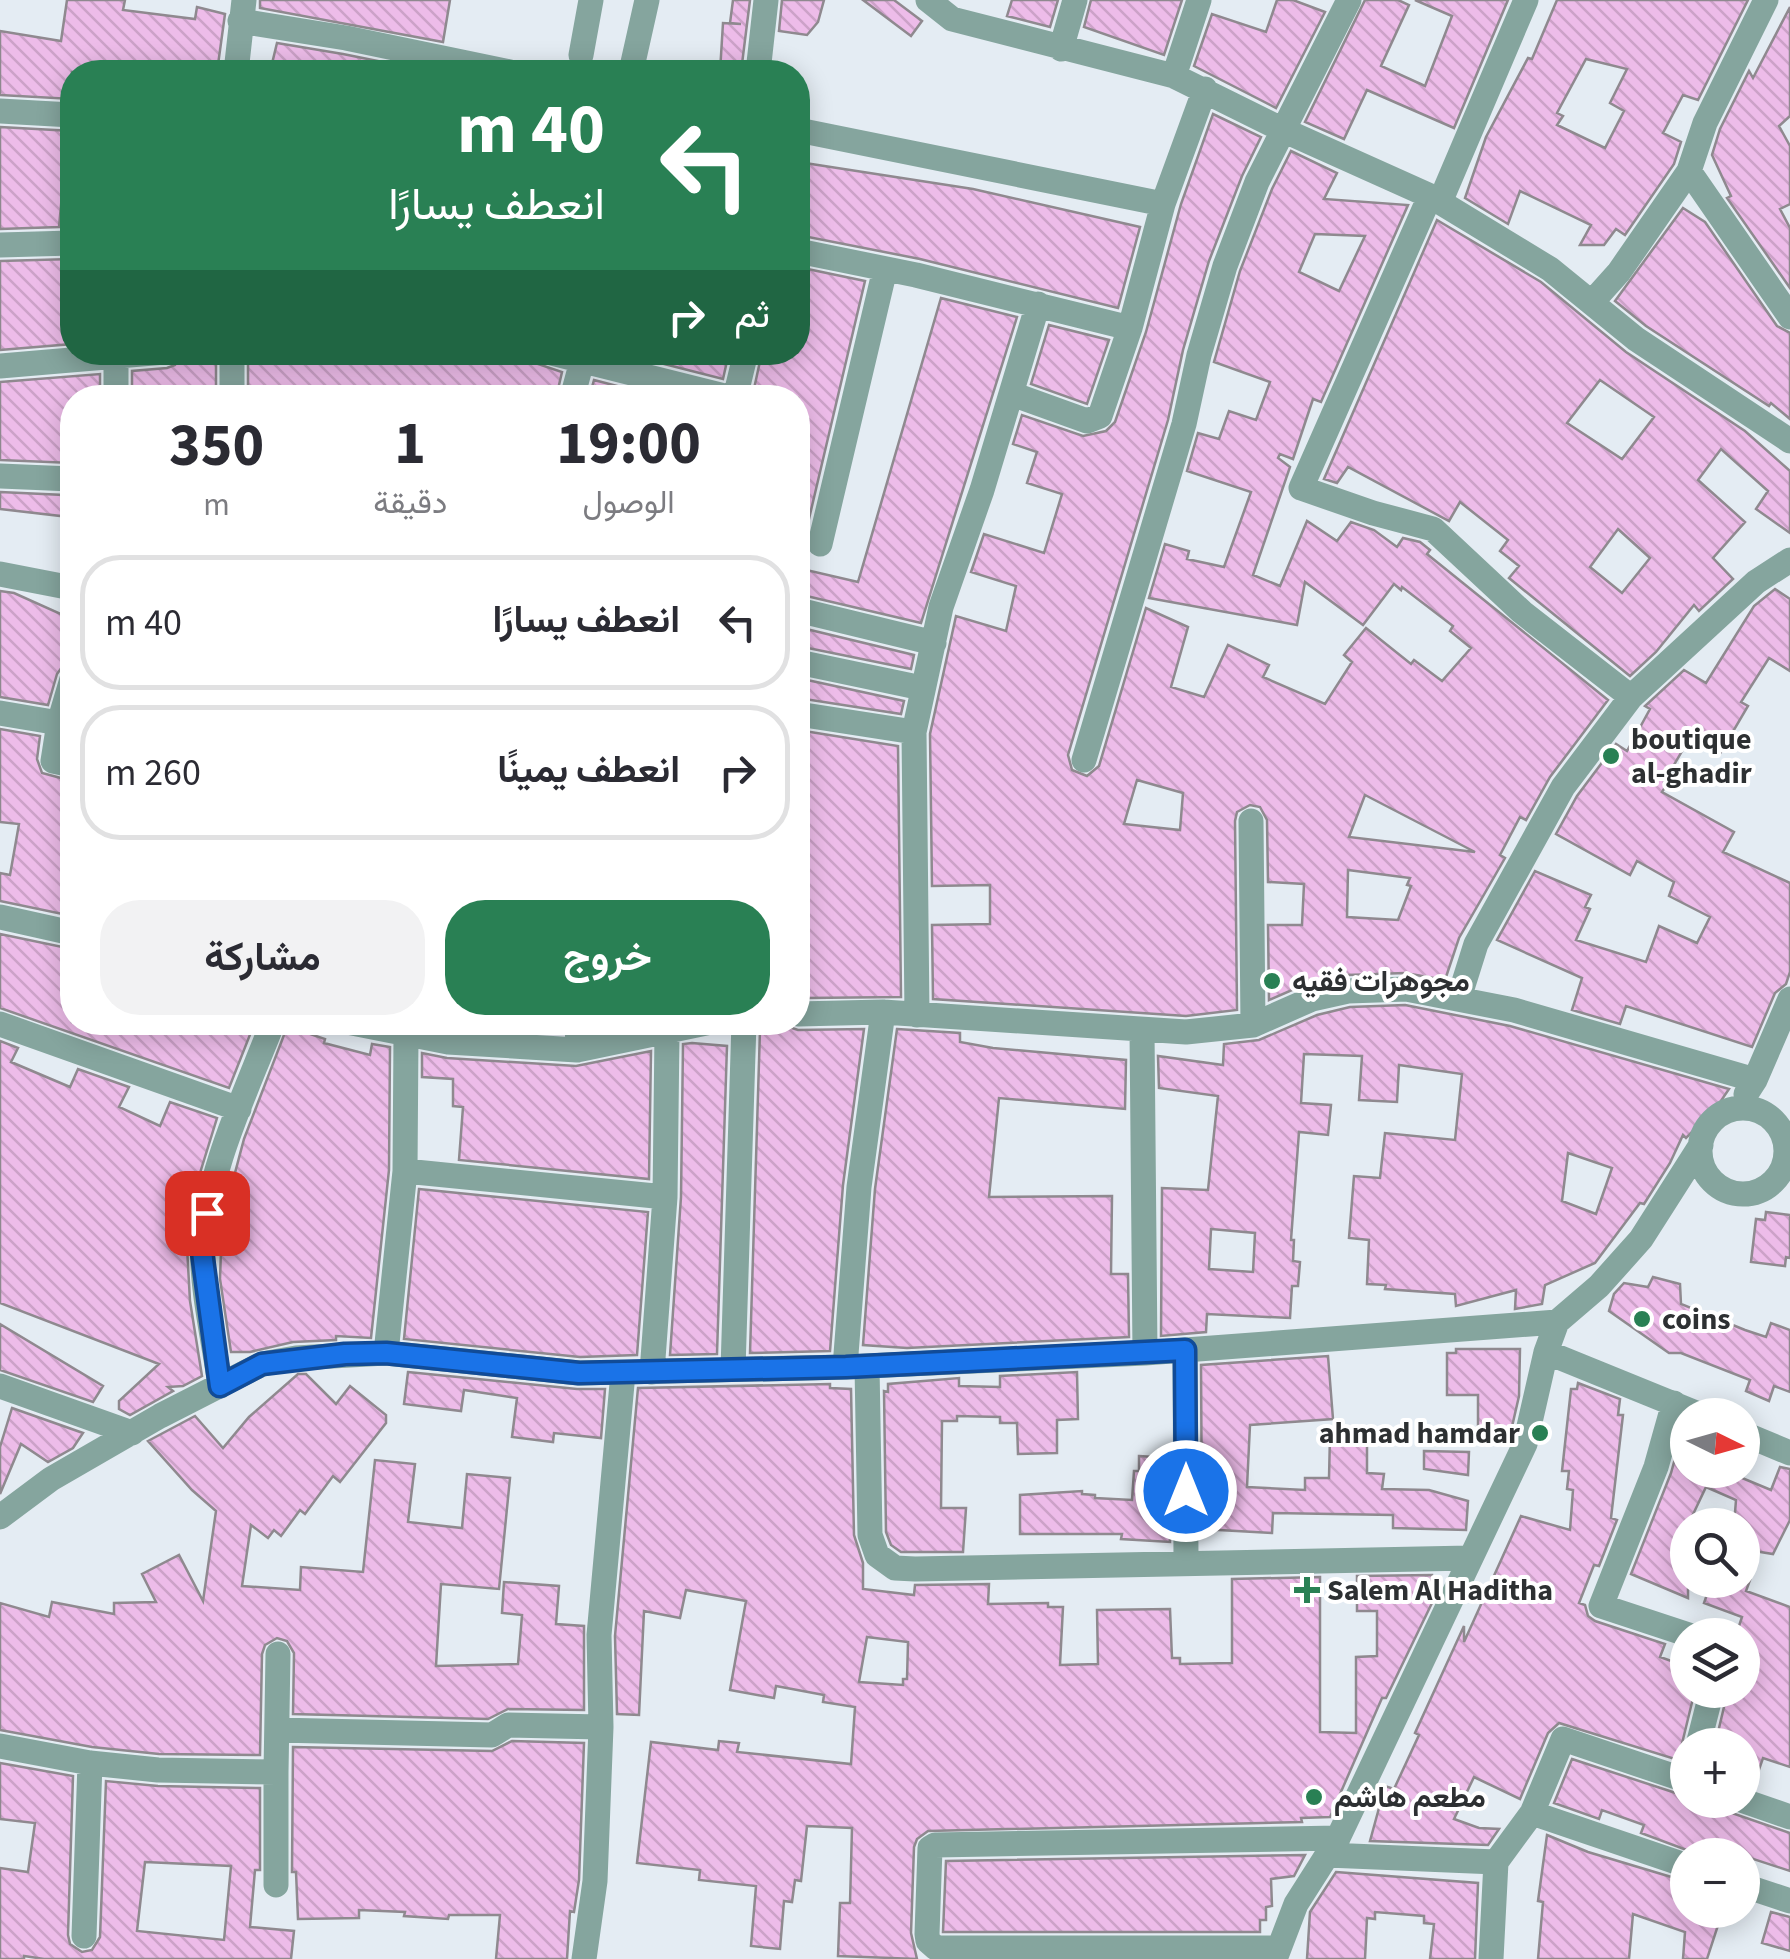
<!DOCTYPE html>
<html lang="ar">
<meta charset="utf-8">
<style>
body{margin:0;font-family:"Source Sans 3",Vazirmatn,sans-serif;background:#f2f2f3;color:#2b2b33;direction:rtl;height:100vh;display:flex;flex-direction:column;font-size:38px;white-space:nowrap}
*{box-sizing:border-box;margin:0}
p{font-size:32px;color:#7c7c81}
.icon{flex:none;width:55px;height:55px;fill:none;stroke:currentColor;stroke-width:2;stroke-linecap:round;stroke-linejoin:round}
.map{position:relative;flex:1;overflow:hidden;direction:ltr}
.details{position:absolute;left:60px;top:385px;width:750px;height:650px;display:flex;flex-direction:column;background:#fff;border-radius:40px;box-shadow:0 5px 25px #0003;direction:rtl}
.details>*{flex:none}
.banner{position:absolute;left:60px;top:60px;width:750px;height:305px;border-radius:40px;box-shadow:0 5px 25px #0003;direction:rtl;background:#298054;color:#fff;overflow:hidden}
.needle{width:65px;rotate:95deg}
.fabs{position:absolute;left:1670px;top:1398px;display:grid;gap:20px}
.fabs a{display:grid;place-items:center;width:90px;height:90px;border-radius:50%;background:#fff;box-shadow:0 5px 25px #0003;font-size:50px}
.pin{position:absolute;display:grid;place-items:center;width:85px;height:85px;color:#fff;margin:-42px;border-radius:20px;box-shadow:0 5px 15px #0006}
.me{position:absolute;width:110px;margin:-55px;rotate:0deg;stroke-linejoin:round;filter:drop-shadow(0 0 8px #0008)}
.turn{display:flex;align-items:center;gap:35px;height:210px;padding:0 40px;font-size:45px}
.turn .icon{width:130px;height:130px;stroke-width:2.5}
.turn b{display:block;font-size:70px;line-height:85px}
.then{display:flex;align-items:center;height:95px;padding:0 40px;background:#0003;gap:20px;font-size:38px}
.eta{display:flex;justify-content:space-evenly;align-items:center;height:170px;text-align:center}
.eta b{font-size:60px;font-weight:700;line-height:70px}
.action{display:flex;gap:20px;margin-top:auto;padding:20px 40px}
.action a{flex:1;height:115px;border-radius:40px;background:#298054;color:#fff;font-size:40px;font-weight:700;line-height:115px;text-align:center}
.action a+a{background:#f2f2f3;color:#2b2b33}
ul{padding:0;list-style:none}
li{display:flex;align-items:center;gap:30px;height:135px;margin:0 20px 15px;padding:0 20px;border:5px solid #e1e1e2;border-radius:40px}
li div{flex:1}
li b{display:block;font-size:38px}
li em{font-style:normal}
.map>svg:first-child{display:block}
.building{fill:url(#building-back-hatch);stroke:#8f898f;stroke-width:2.5;fill-rule:evenodd}
.lines{fill:none;stroke-linecap:round;stroke-linejoin:round}
.minor{stroke:#85a59e;stroke-width:25}
.route-casing{stroke:#114b97;stroke-width:25}
.route{stroke:#1a73e8;stroke-width:18}
.poi-dot{fill:#298054;stroke:#fff;stroke-width:4}
.labels{text-anchor:middle;stroke-width:8;stroke-linejoin:round;paint-order:stroke}
.poi-label{font-size:30px;font-weight:bold;fill:#2d3032;stroke:#fff;text-anchor:start}
</style>
<div class="map">
<svg width="1790" height="1959" viewBox="0 0 1790 1959">
<defs>
<pattern id="building-back-hatch" width="6" height="6" patternUnits="userSpaceOnUse" patternTransform="scale(2.5)"><rect width="6" height="6" fill="#edbce9"/><path d="M-1 5l2 2M0 0l6 6M5-1l2 2" fill="none" stroke="#cca2c8"/></pattern>
</defs>
<rect width="100%" height="100%" fill="#e4ecf3"/>
<!-- building -->
<path class="building" d="M67,0H125L123,10L195,19L197,7L225,14L217,72L179,67L178,72H72V99L0,95V31L61,41Z
M260,0H450L443,42L260,8Z
M733,0H750L741,72H720L723,23L741,24L730,23Z
M782,0H824L818,22L807,35L779,31Z
M863,0H894L922,21L911,36Z
M1012,0H1058L1050,27L1007,16Z
M1091,0H1182L1164,55L1084,27Z
M1277,0H1293L1325,12L1276,108L1194,66L1212,14L1266,32Z
M1365,0H1398L1409,5L1381,66L1425,86L1452,16L1415,0H1508L1454,128L1367,90L1344,139L1305,122Z
M1557,0H1748L1698,100L1683,95L1663,133L1681,142L1674,164L1625,235L1616,229L1604,245H1580L1591,225L1520,191L1508,224L1465,198L1486,137L1528,58L1532,59ZM1586,59L1627,69L1610,103L1624,111L1605,148L1557,125L1563,116L1557,113Z
M1790,7V116L1779,126L1790,146V204L1780,209L1790,228V288L1727,198L1731,196L1712,155L1720,129L1749,71L1753,78Z
M277,43L343,54L432,72H270Z
M1213,114L1261,137L1242,176L1209,261L1183,350L1168,420L1068,755L1072,770L1087,776L1099,766L1146,608L1188,627L1171,687L1204,697L1228,645L1269,665L1263,677L1325,704L1352,662L1344,655L1366,628L1411,664L1414,660L1442,681L1471,648L1450,631L1453,626L1402,587L1401,590L1394,584L1363,625L1305,582L1297,625L1149,598L1165,544L1189,551L1187,559L1224,567L1251,492L1187,471L1198,433L1219,439L1229,411L1256,420L1270,382L1214,362L1240,271L1272,189L1291,151L1337,173L1324,199L1408,205L1321,402L1313,399L1293,459L1280,454L1278,458L1290,467L1253,575L1280,586L1307,521L1337,541L1351,522L1374,530L1397,547L1403,538L1420,542L1430,550L1427,554L1608,700L1550,777L1526,820L1520,817L1500,855L1505,858L1459,938L1445,980L1405,973L1347,975L1308,983L1269,1000L1268,925H1302L1304,884L1268,882L1267,820L1260,807L1250,805L1237,812L1235,821L1237,1010L1186,1016L933,999L932,925L990,924V885L932,886L930,734L956,616L1006,631L1016,586L971,572L984,534L1044,553L1062,494L1027,483L1037,452L1013,444L1022,415L1083,436L1106,431L1115,422L1146,332L1181,204ZM1315,234L1365,236L1339,291L1299,272ZM1137,780L1183,793L1180,830L1124,824ZM1365,795L1475,852L1349,837ZM1348,870L1410,878L1407,885L1411,886L1398,920L1347,917Z
M0,127L72,131V184H63L59,227L0,229Z
M805,163L973,189L1140,227L1118,308L920,259L798,235V210Z
M1683,208L1705,222L1777,326L1790,333V419L1771,403L1769,406L1646,326L1615,301Z
M1437,220L1541,282L1626,352L1745,431L1790,471V533L1756,509L1768,491L1721,449L1698,480L1745,522L1713,558L1733,579L1699,611L1694,605L1656,652L1630,676L1509,578L1519,566L1500,551L1508,540L1460,502L1449,521L1348,467L1337,483L1324,479ZM1600,380L1654,417L1622,459L1567,423ZM1618,529L1650,558L1622,593L1590,567Z
M72,259V344L0,350V261Z
M798,267L865,281L804,540L805,555H798V398H752L762,352H798Z
M941,298L1017,317L921,623L798,594V568L858,582Z
M1049,325L1109,340L1087,404L1031,384Z
M248,352L330,356V352H532L538,364L562,372L556,398H261L248,397Z
M617,352H729L723,379Z
M181,355L216,356V393L179,392V398H132V371L167,368L175,365Z
M100,374V398H72V463L0,460V382Z
M594,380L663,398H589Z
M0,492L64,495L61,516L0,509Z
M1775,589L1790,599V671L1769,658L1741,702L1748,706L1721,752L1692,734L1664,782L1667,784L1662,792L1734,832L1723,852L1790,883V972L1786,984L1775,993L1752,1047L1626,1006L1620,1024L1572,1010L1582,978L1497,940L1535,871L1591,895L1585,907L1590,909L1576,940L1646,962L1659,926L1697,943L1710,917L1669,896L1674,882L1637,861L1630,875L1556,834L1577,796L1616,744L1627,751L1650,709L1645,706L1684,670L1706,683L1754,606Z
M0,591L14,593L72,619V663L62,667L57,674L48,705L0,697Z
M798,627L914,655L911,669L798,646Z
M798,678L904,701L901,714L798,698Z
M0,729L40,736L37,759L42,773L72,781L66,807L72,808V916L0,901V873L10,875L19,824L0,822Z
M798,730L898,746L901,997L806,998L807,974H798Z
M0,934L72,949V1022H255L229,1088L0,1008Z
M1405,1005L1510,1026L1729,1089L1702,1129L1693,1131L1686,1138L1683,1135L1670,1163L1644,1204L1640,1203L1595,1263L1545,1285L1542,1304L1515,1309L1516,1290L1456,1306L1455,1294L1385,1289L1386,1285L1367,1284L1369,1240L1349,1238L1354,1176L1380,1178L1385,1133L1455,1140L1462,1074L1399,1065L1397,1102L1359,1100L1362,1056L1304,1054L1301,1103L1331,1105L1328,1135L1299,1132L1291,1240H1294L1293,1261L1300,1262L1298,1286H1292L1290,1318L1207,1314L1206,1332L1161,1336L1162,1188L1208,1190L1218,1096L1159,1088L1158,1056L1223,1065L1224,1044L1259,1040L1317,1015L1350,1007ZM1568,1153L1612,1168L1596,1214L1562,1201ZM1211,1229L1255,1233L1253,1272L1209,1269Z
M289,1022H313L310,1034L325,1039L324,1043L370,1055L372,1044L390,1047L389,1170L371,1338L336,1336V1340L293,1342L250,1352H231L220,1279L222,1222L244,1139Z
M433,1022H562L561,1033L450,1026Z
M789,1027L798,1030L864,1029L843,1185L830,1351L750,1353L760,1030Z
M897,1029L960,1033V1042L993,1048L1126,1060L1125,1109L999,1098L989,1197L1112,1196L1111,1274H1128L1129,1337L907,1348L863,1345L875,1189Z
M0,1041L18,1048L11,1062L70,1087L78,1069L129,1087L119,1107L160,1126L170,1102L217,1118L196,1186L187,1247L190,1301L202,1376L183,1386L168,1387L173,1391L130,1415L119,1409V1401L159,1364L0,1303Z
M692,1043L727,1046L717,1354L670,1355L681,1197L683,1044Z
M651,1051L649,1179L459,1160L463,1107L453,1106V1079L422,1077V1053L447,1058L576,1066Z
M419,1189L648,1212L637,1355L580,1357L404,1339Z
M1766,1212L1790,1215V1258L1786,1257L1785,1266L1751,1262L1756,1219L1765,1220Z
M1653,1277L1680,1284L1681,1304L1745,1330L1766,1337L1771,1323L1790,1330V1392L1774,1386L1769,1401L1746,1391L1750,1380L1681,1353H1669L1609,1311L1614,1294L1624,1283L1648,1287Z
M0,1324L103,1386L93,1402L0,1370Z
M1456,1349H1520L1519,1396L1511,1431H1478V1395H1447V1353H1456Z
M1328,1356L1333,1419L1250,1425L1247,1487L1305,1490V1478H1329L1330,1436H1367V1473L1384,1474L1382,1489L1429,1490L1468,1501L1466,1530L1393,1528V1515L1273,1513L1272,1533L1202,1529L1201,1365Z
M408,1372L577,1389H605L601,1438L554,1433L553,1442L512,1437L517,1398L464,1390L461,1411L404,1404Z
M1077,1372L1078,1419L1057,1420V1453L1018,1454L1017,1423H1000V1417L957,1416V1421H942L941,1508H966L963,1552H901L891,1545L886,1532L884,1391L888,1392V1384L959,1378V1386L1000,1387V1376Z
M298,1374H306L336,1404L350,1386L386,1415V1423L340,1482L333,1476L305,1514L300,1510L281,1536L274,1530L268,1538L251,1525L242,1586L300,1590L301,1567L363,1572L375,1460L415,1464L408,1522L462,1528L467,1474L510,1478L499,1589L441,1584L436,1666L518,1664L522,1615L502,1613L504,1582L559,1586L556,1624L584,1626V1710L508,1709L488,1719L293,1714L294,1653L287,1641L277,1638L265,1645L262,1654L260,1755L159,1754L92,1747L0,1730V1603L49,1617L52,1602L114,1614V1603L156,1602L142,1574L179,1555L203,1601L216,1511L192,1490L148,1441L195,1416L223,1448L249,1417Z
M1578,1383L1620,1399L1618,1415H1623L1611,1518L1617,1520L1599,1566L1594,1565L1579,1603L1585,1605L1588,1616L1595,1621L1665,1644L1660,1657L1688,1667V1690H1695L1678,1760L1559,1723L1548,1733L1520,1799L1474,1777L1454,1819L1479,1828L1499,1829L1488,1845L1370,1841L1385,1786L1394,1789L1419,1735L1415,1733L1464,1626V1642L1521,1516L1570,1530L1573,1490L1567,1489L1569,1471H1562L1571,1389H1577Z
M830,1384V1388L851,1389L854,1535L863,1563V1589L914,1595L915,1585L989,1584L988,1604L1048,1603V1607H1063L1060,1665L1098,1664L1097,1610L1170,1609L1172,1658H1180V1664L1232,1663V1579L1320,1577V1732L1356,1733V1657L1377,1656V1611H1357V1576L1432,1575V1603L1386,1698H1382L1330,1817L1301,1818L1302,1822L928,1831L917,1839L914,1847L911,1933L917,1959L838,1956L840,1903H850L852,1828L807,1826L801,1881L795,1880L792,1902L784,1901L780,1949L751,1946L756,1886L699,1880L700,1870L637,1863L651,1742L718,1750L719,1741L739,1743L737,1752L851,1764L855,1707L823,1702L824,1695L776,1686L774,1698L730,1690L746,1601L686,1590L680,1618L644,1611L639,1715L617,1714L615,1636L638,1388ZM867,1637L908,1642L907,1679H903V1685L859,1682Z
M12,1408L83,1433L73,1448L48,1462L21,1444L0,1494V1447Z
M1684,1426L1688,1427V1470H1723L1771,1490L1780,1467L1790,1469V1520L1773,1554L1742,1549V1525H1734L1736,1500L1706,1487L1688,1525V1598L1631,1574L1671,1473Z
M1424,1451L1469,1452L1468,1475L1424,1469Z
M1139,1456L1169,1458L1170,1542L1121,1539L1122,1534H1020V1495L1082,1491V1494L1095,1495V1498L1132,1500L1134,1471H1139Z
M1712,1580H1750L1746,1591L1790,1607V1767L1763,1758L1753,1787L1742,1784V1745H1715L1728,1690H1742V1634L1737,1632L1742,1617L1704,1603Z
M512,1741L584,1743L579,1880L574,1912L570,1911L567,1959H496L500,1915H449L448,1919L404,1916L405,1912L359,1910V1918L298,1919L296,1872H292L293,1747L492,1751Z
M1572,1759L1688,1797V1800H1725L1723,1810L1790,1833V1871L1717,1847L1715,1855H1700L1641,1833L1644,1825L1602,1810L1599,1819L1554,1803Z
M0,1763L73,1776L68,1935L70,1944L82,1952L92,1950L100,1937L106,1781L158,1786L260,1788V1870H255L250,1927L294,1931L291,1959H44L24,1956V1959H0V1868L28,1872L35,1823L0,1819ZM145,1862L231,1866L224,1940L137,1931Z
M1547,1835L1588,1852L1688,1882V1910H1723L1707,1959H1683L1685,1932L1633,1914L1629,1959H1538L1543,1902L1538,1901Z
M1305,1855L1294,1876L1271,1879L1272,1906L1266,1907V1920H1260V1932H943L946,1861Z
M1336,1872L1478,1883L1475,1959H1430L1434,1924L1424,1923V1916L1375,1912V1919L1367,1918L1365,1959H1307L1310,1912Z
M1771,1912L1790,1917V1951L1762,1943Z"/>
<g class="lines">
<!-- minor -->
<path class="minor" d="M928,0L952,19L1174,76L1283,130L1430,196L1550,269L1636,339L1790,441
M240,21L346,38L510,72
M1061,49L1075,0
M581,55L591,0
M632,67L647,0
M236,72L244,0
M758,72L766,0
M1174,76L1199,0
M0,111L72,115
M798,130L1163,204
M1689,171L1790,317
M1430,196L1301,488L1373,513L1433,529L1522,612L1631,697
M1440,202L1526,0
M0,245L72,243
M798,251L916,275L1130,328
M1593,301L1619,272L1689,171L1705,123L1766,0
M232,352V398
M548,352L732,398
M0,366L165,352
M1012,394L1087,421L1100,416L1130,328L1163,204L1205,89
M116,398V358
M572,398L582,361
M735,398L746,352
M0,476L72,479
M820,544L885,269
M0,574L72,588
M798,610L934,643
M798,662L922,688
M72,679L59,723L53,761L72,765
M0,713L59,723
M798,714L914,732
M1084,760L1184,424L1199,355L1225,266L1257,182L1349,0
M1251,821L1253,1025
M0,917L72,933
M1459,998L1476,944L1563,787L1631,697L1756,582L1790,560
M798,1014L883,1012L1186,1032L1253,1025L1312,999L1348,991L1406,989L1514,1010L1755,1080
M917,1015L914,732L941,607L982,490L1038,304
M347,1022L448,1042L577,1050L711,1022
M0,1024L239,1109
M1142,1030L1145,1353
M577,1050L578,1022
M1746,1094L1755,1080L1790,999
M1700 1151a43 43 0 1 1 86 0a43 43 0 1 1-86 0Z
M405,1171L665,1197L652,1372
M665,1197L667,1033
M1185,1350L1186,1561
M1546,1352L1701,1415
M386,1353L405,1171L406,1036
M867,1366L870,1535L877,1555L895,1568L915,1569L1470,1558
M845,1367L859,1187L883,1012
M733,1369L744,1022
M0,1386L132,1433
M220,1386C215,1346 201,1287 203,1249C207,1170 245,1095 273,1022
M1674,1403L1656,1467L1601,1606L1689,1635
M1742,1433L1790,1453
M0,1517L51,1479L160,1416L262,1364L296,1358L386,1353L579,1373L845,1367L1145,1353L1557,1322
M277,1730L492,1735L508,1725L601,1727
M1698,1745L1712,1690
M0,1746L90,1763L158,1770L276,1772L278,1654
M276,1772V1885
M1741,1800L1790,1817
M1532,1813L1563,1739L1688,1781
M1327,1855L1496,1862
M1742,1885L1790,1901
M84,1936L90,1763
M1277,1948H936L928,1941L927,1934L930,1848L935,1845L1338,1838
M584,1959L595,1881L601,1727L599,1635L623,1373
M1275,1959L1296,1904L1338,1838L1525,1444L1546,1352L1557,1322L1599,1286L1641,1239L1701,1145
M1491,1959L1496,1862L1532,1813L1688,1866"/>
</g>
<g class="lines">
<!-- route casing -->
<g class="route-casing">
<path id="route" d="M207,1213L202,1252L220,1386L262,1364L345,1354L386,1353L579,1373L846,1367L1185,1350L1186,1491"/>
</g>
<!-- route -->
<use href="#route" class="route"/>
</g>
<!-- markers -->
<g class="poi-dot">
<circle cx="1611" cy="756" r="10"/>
<circle cx="1272" cy="981" r="10"/>
<circle cx="1642" cy="1319" r="10"/>
<circle cx="1540" cy="1433" r="10"/>
<path d="M1302 1575h10v10h10v10h-10v10h-10v-10h-10v-10h10z"/>
<circle cx="1314" cy="1797" r="10"/>
</g>
<g class="labels">
<!-- poi labels -->
<g class="poi-label">
<text x="1631" y="749">boutique<tspan x="1631" dy="34">al-ghadir</tspan></text>
<text x="1292" y="991">مجوهرات فقيه</text>
<text x="1662" y="1329">coins</text>
<text x="1520" y="1443" text-anchor="end">ahmad hamdar</text>
<text x="1327" y="1600">Salem Al Haditha</text>
<text x="1334" y="1807">مطعم هاشم</text>
</g>
</g>
</svg>
<div class="fabs">
<a><svg class="needle" viewBox="-14 -14 28 28"><path d="M0-13l5 13h-10z" fill="#e53935"/><path d="M0 13l5-13h-10z" fill="#7c7c81"/></svg></a>
<a><svg class="icon" aria-label="search" viewBox="0 0 24 24"><circle cx="10" cy="10" r="6"/><path d="M15 15l6 6"/></svg></a>
<a><svg class="icon" aria-label="layers" viewBox="0 0 24 24"><path d="M12 4l9 5-9 5-9-5zM3 14l9 5 9-5"/></svg></a>
<a>+</a>
<a>−</a>
</div>
<div class="pin" style="left:207px;top:1213px;background:#d93025"><svg class="icon" aria-label="arrive" viewBox="0 0 24 24"><path d="M6 21V4h12l-3 4 3 4H6"/></svg></div>
<svg class="me" style="left:1186px;top:1491px" viewBox="-20 -20 40 40"><circle r="17" fill="#1a73e8" stroke="#fff" stroke-width="3"/><path d="M0-11L8 9 0 5-8 9z" fill="#fff"/></svg>
<div class="banner">
<div class="turn"><svg class="icon" aria-label="left" viewBox="0 0 24 24"><path d="M17 20v-9H6M10 6l-5 5 5 5"/></svg><div><b>40 m</b>انعطف يسارًا</div></div>
<div class="then">ثم<svg class="icon" aria-label="right" viewBox="0 0 24 24"><path d="M7 20v-9h11M14 6l5 5-5 5"/></svg></div>
</div>
<section class="details">
<div class="eta">
<div><b>19:00</b><p>الوصول</p></div>
<div><b>1</b><p>دقيقة</p></div>
<div><b>350</b><p>m</p></div>
</div>
<ul>
<li><svg class="icon" aria-label="left" viewBox="0 0 24 24"><path d="M17 20v-9H6M10 6l-5 5 5 5"/></svg><div><b>انعطف يسارًا</b></div><em>40 m</em></li>
<li><svg class="icon" aria-label="right" viewBox="0 0 24 24"><path d="M7 20v-9h11M14 6l5 5-5 5"/></svg><div><b>انعطف يمينًا</b></div><em>260 m</em></li>
</ul>
<div class="action"><a>خروج</a><a>مشاركة</a></div>
</section>
</div>
